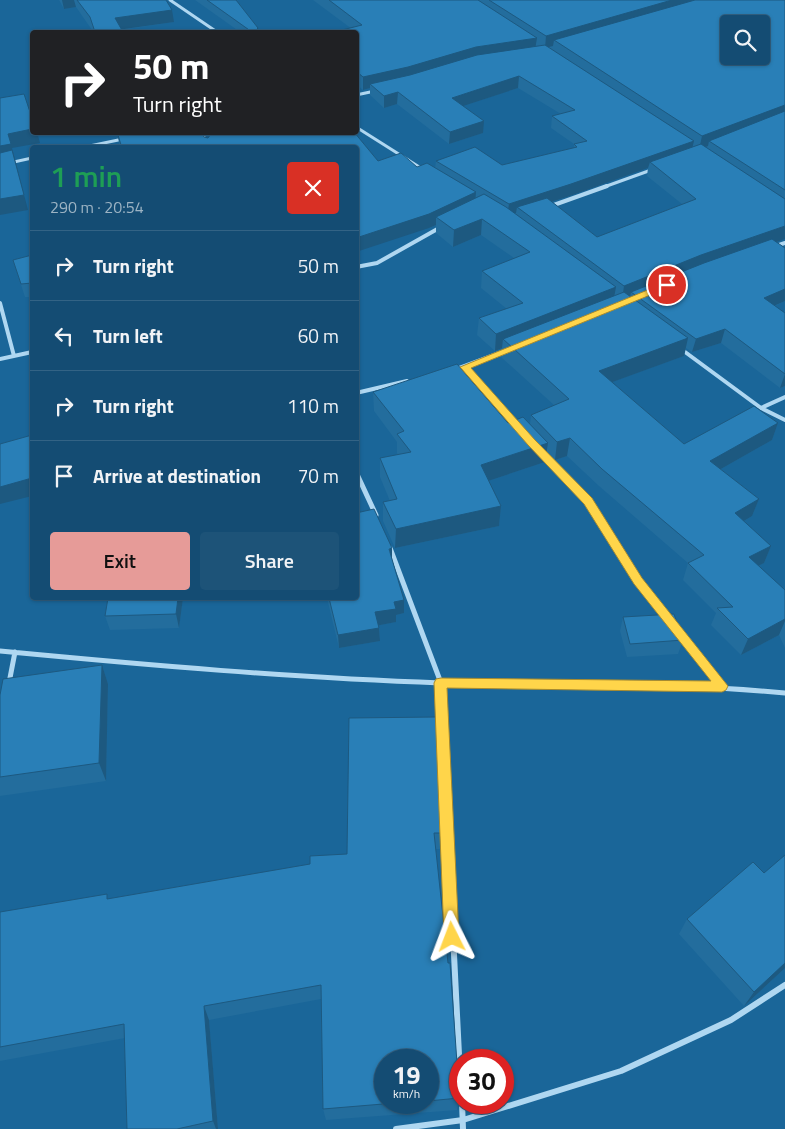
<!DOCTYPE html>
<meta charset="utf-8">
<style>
body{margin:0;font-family:"Titillium Web",sans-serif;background:#1d5378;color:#f1f3f6;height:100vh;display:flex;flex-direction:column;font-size:19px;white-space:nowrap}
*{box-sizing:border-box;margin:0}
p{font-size:16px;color:#9db4c4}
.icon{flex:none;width:28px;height:28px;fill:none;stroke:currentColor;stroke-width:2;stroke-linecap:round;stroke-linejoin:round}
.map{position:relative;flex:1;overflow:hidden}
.sheet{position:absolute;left:30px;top:145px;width:329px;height:455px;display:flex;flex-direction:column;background:#144c73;border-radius:5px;box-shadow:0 1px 4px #0004,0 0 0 1px #336385}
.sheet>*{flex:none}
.guide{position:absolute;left:30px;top:30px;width:329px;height:105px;border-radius:5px;box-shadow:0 1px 4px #0004,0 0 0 1px #336385;background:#202124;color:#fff;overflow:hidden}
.buttons{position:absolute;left:720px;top:15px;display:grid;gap:10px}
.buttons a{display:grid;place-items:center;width:50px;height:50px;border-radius:5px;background:#144c73;box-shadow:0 1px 4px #0004,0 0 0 1px #336385;font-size:25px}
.speed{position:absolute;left:374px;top:1049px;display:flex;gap:10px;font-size:25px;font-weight:700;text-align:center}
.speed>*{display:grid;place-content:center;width:65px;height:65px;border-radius:50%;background:#144c73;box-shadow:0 1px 4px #0004,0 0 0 1px #336385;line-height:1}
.speed small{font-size:12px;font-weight:400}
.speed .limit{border:8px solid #d22;background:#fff;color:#111}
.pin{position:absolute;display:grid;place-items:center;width:42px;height:42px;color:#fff;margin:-21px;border:2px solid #fff;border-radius:50%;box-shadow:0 1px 5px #0007}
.me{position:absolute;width:55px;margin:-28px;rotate:357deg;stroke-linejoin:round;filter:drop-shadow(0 0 4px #0008)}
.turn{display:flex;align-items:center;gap:18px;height:105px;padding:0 20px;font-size:22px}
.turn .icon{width:65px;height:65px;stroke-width:2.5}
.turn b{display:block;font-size:35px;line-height:42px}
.round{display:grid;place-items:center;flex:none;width:52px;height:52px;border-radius:5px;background:#1d5378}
.headline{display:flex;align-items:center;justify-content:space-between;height:85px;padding:0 20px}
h1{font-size:30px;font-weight:600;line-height:38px;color:#1e9e55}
.button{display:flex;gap:10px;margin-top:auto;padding:10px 20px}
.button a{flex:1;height:58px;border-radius:5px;background:#e69b98;color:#111;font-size:20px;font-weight:600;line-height:58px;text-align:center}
.button a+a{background:#1d5378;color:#f1f3f6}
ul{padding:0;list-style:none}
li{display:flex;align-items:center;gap:15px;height:70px;padding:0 20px;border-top:1px solid #336385}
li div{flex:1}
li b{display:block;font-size:19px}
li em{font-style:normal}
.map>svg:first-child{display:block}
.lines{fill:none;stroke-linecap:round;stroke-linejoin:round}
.minor-far3{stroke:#afd7f1;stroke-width:3}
.minor-far2{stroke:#afd7f1;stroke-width:4}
.minor-far1{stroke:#afd7f1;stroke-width:5}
.minor{stroke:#afd7f1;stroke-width:6}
.wall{fill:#236d9d;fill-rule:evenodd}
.shaded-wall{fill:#1d5980}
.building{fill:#297fb7;stroke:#1d5980;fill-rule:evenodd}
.route{fill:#ffd54a;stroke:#a68a30}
</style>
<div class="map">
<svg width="785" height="1129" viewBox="0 0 785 1129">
<rect width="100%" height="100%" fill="#1a6699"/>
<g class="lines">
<!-- minor-far3 -->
<path class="minor-far3" d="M170,0L217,32
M356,95L375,91
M356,127L424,170
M202,132L208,148
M80,148L123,139
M0,165L32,158
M604,187L654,169"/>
<!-- minor-far2 -->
<path class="minor-far2" d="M551,206L607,186
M776,246L785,243
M356,267L377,263L441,227
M0,303L14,356
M681,349L761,408L785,420
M0,359L32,352
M465,367L517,426
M456,369L507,350
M356,393L407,381
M761,408L785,397"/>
<!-- minor-far1 -->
<path class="minor-far1" d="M543,454L588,501L638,581L669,619
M356,472L376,515
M390,548L441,683L443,734
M677,630L722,687
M0,651C147,665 294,678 441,683C556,687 671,682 785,693
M9,683L15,652"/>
<!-- minor -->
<path class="minor" d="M443,733L460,1075
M462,1102L463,1129
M396,1129L463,1120L621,1071L731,1020L785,985"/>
</g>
<!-- wall -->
<path class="wall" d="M59,0H166L174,22L121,30L123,32H93L92,30L76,7L64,9Z
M195,0H236L259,32H240Z
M313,0H785V239L776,242L785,301L775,306L785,313V386L780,388L721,343L692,352L686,348L684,356L612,382L684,444L778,423L772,440L721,469L759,499L752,516L744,521L771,546L764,563L758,566L785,590V648L779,635L741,655L711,625L716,613L683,580L688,563L599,486L567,456L555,460L547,452L545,462L488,481L501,506L499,526L395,548L383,521V502L390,501L380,477V458L398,455L397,453V442L374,411L373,392L508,423L530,424L531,415L554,405L501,357L502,348L495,351L477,335L479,318L507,309L481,288L482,271L514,258L481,235L453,247L436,233V225L429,228L356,148H120L117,132L208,138V133L206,134V132H354L378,161L417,167L435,168L436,161L502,165L574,148V144L551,128L552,116L561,114L518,88L463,106L483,133L449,144L397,104L384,108L370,95V88L363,90L356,84V32ZM648,168L647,176L682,204L597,237L552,202L570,196Z
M32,255V297H25L13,260Z
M392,559L404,600V613L396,615V622L379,625L380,641L339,648L327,598H356Z
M183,598L179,628L110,630L105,616Z
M623,617L683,640L678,654L627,657L620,631Z
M102,665L108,684L106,781L0,796V693Z
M349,718L441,833L440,849H436L460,1095L457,1110L326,1120L323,1109L321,999L209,1020L218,1129H127L125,1038L0,1061V912L109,899L310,864L347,854ZM428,1060V1102H385Z
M785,855V968L744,1006L679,934L687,919L764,873Z"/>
<!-- shaded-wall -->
<path class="shaded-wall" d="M62,0H74L76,7L64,9Z
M672,0H713L554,40L553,46L545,48L546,36Z
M172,10L174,22L117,30L115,18Z
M258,28L259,32H254Z
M537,38L535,50L370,84V88L363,90V77L476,47Z
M519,76L518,88L451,110L452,98Z
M398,92L397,104L384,108V96Z
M785,105V117L709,141L708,146L699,150L702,136Z
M484,121L483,133L449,144L450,132Z
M32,129V132H37L40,143L12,148L28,210L0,215V146L8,134Z
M694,141L691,153L650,162L648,168L570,196L522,211L517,207L516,213L507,216L509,204Z
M476,192L475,206L436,217V225L429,228L356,252V238Z
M482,219L481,235L453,247L454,230Z
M785,226V239L631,292L630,297L622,300L624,286L701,255Z
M616,287L613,303L503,339L502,348L495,351L496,334Z
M785,289V301L760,312L764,298Z
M725,329L721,343L692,352L696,339Z
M688,338L684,356L596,388L599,371Z
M785,374V386L780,388Z
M778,423L772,440L705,478L710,461Z
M570,438L567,456L555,460L557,442Z
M548,443L545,462L479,484L481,465Z
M32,478V496L0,504V487Z
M759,499L752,516L729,530L735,513Z
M501,506L499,526L395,548L396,529Z
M771,546L764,563L742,574L749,557Z
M392,548V562L389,549Z
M178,598H183L179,628L176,614Z
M404,600V613L396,615V622L375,626V612L394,602Z
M785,619V621L779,635L741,655L748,639Z
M379,628L380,641L339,648L338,635Z
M102,665L108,684L106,781L99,763Z
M785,963V968L744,1006L754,992Z
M204,1006L209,1020L218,1129H216L213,1121Z"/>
<!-- building -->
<path class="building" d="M77,0H166L172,10L115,18L123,32H95L90,17Z
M207,0H236L258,28L254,32H252Z
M329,0H478L537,38L476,47L408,67L363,77L356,71V32H334L362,25Z
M489,0H672L546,36Z
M695,0H785V105L702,136L554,40ZM729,24H761V56H729Z
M545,45L694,141L571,184L509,204L436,161L475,147L502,165L577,147L574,144L587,141L552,116L575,110L519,76L452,98L484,121L450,132L398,92L384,96L370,84L410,75L477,55Z
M24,94L32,118V129L8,134L11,144L0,146V98Z
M785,111V190L709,141Z
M117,132H202L204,137L208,138L210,135L209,132H354L378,161L401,153L417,167L427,163L476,192L429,214L356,238V148H122Z
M701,144L785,199V226L701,255L624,286L517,207L547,198L597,237L696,199L650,162Z
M12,150L24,195L0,199V153Z
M484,194L506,207L616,287L496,334L479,318L523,303L482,271L530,252L482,219L454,230L436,217Z
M772,239L785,248V289L764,298L785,313V374L725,329L696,339L631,292L704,263Z
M32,255V283L21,284L13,260Z
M624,292L688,338L599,371L684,444L754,406L778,423L710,461L759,499L735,513L771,546L749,557L785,590V619L748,639L717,608L733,607L688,563L704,555L602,469L570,438L557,442L531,415L569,399L503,339Z
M32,346V356L31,347Z
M457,364L508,423L523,417L548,443L481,465L501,506L396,529L383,502L397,499L380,458L411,452L397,434L404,431L373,392Z
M32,435V478L0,487V444Z
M374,509L392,548L389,549L404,600L394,602L396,609L375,612L379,628L338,635L329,598H356V513Z
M108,598H178L176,614L105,616Z
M674,614L683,640L630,644L623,617Z
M102,665L99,763L0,777V695L3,679Z
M436,717L441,833H434L448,963H450L457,1063L460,1067V1071L459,1098L428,1101V1060H385V1102H407L323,1109L321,985L204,1006L213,1121L177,1129H127L124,1024L0,1047V912L107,894V899L310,864V856L347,854L349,718Z
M785,855V963L754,992L687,919L753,862L764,873Z"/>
<!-- route -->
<path class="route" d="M667,282L670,283V287L471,368L535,440L592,498L642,578L728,686L726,690L722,692L447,688L459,937L457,942L452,944L447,942L444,937L434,683L436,679L441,678L711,681L634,584L584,504L528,445L460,367Z"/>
</svg>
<div class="buttons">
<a><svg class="icon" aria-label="search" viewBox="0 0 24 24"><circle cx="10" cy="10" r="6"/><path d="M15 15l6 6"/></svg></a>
</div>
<div class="speed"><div>19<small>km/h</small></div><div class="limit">30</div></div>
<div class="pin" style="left:667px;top:285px;background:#d93025"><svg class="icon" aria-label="arrive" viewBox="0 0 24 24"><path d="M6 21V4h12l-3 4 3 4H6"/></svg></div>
<svg class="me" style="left:452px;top:937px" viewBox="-20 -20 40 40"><path d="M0-17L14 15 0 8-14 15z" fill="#ffd54a" stroke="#fff" stroke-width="4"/></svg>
<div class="guide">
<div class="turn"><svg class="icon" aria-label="right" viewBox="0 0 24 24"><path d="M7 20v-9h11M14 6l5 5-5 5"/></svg><div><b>50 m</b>Turn right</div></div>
</div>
<section class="sheet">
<div class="headline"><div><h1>1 min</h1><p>290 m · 20:54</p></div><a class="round" style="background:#d93025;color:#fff"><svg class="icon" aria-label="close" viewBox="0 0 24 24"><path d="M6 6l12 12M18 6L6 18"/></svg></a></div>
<ul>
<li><svg class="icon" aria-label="right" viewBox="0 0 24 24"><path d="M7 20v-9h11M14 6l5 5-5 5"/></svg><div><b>Turn right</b></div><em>50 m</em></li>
<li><svg class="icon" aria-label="left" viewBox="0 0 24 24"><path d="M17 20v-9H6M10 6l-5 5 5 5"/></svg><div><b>Turn left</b></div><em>60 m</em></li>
<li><svg class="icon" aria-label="right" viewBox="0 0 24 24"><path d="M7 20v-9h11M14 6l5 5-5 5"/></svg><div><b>Turn right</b></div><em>110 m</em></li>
<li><svg class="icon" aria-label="arrive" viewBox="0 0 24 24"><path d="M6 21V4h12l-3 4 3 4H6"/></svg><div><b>Arrive at destination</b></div><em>70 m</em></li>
</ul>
<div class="button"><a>Exit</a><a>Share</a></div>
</section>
</div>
